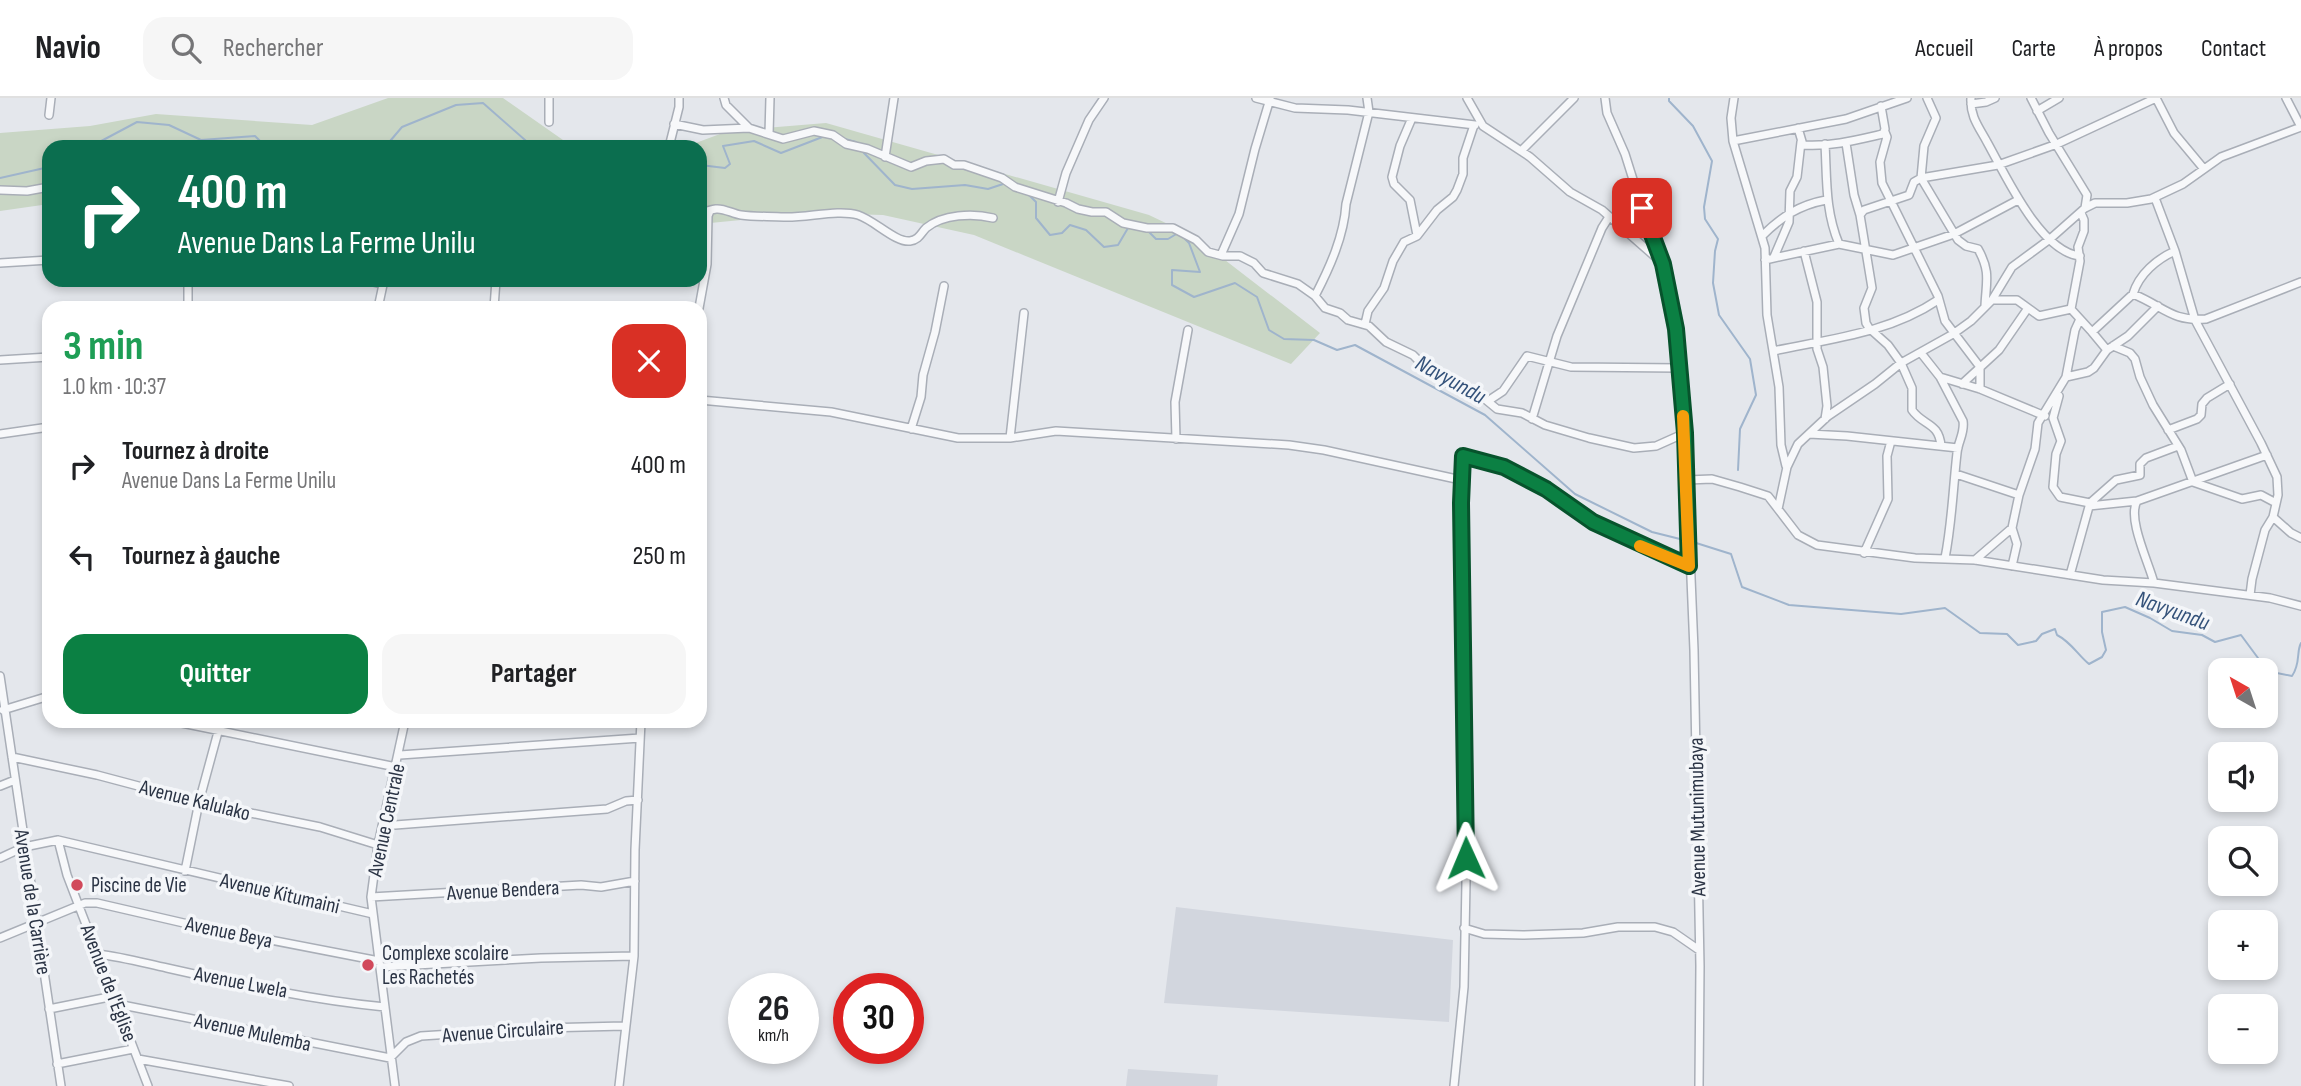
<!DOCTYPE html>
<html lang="fr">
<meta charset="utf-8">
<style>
body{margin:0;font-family:"Sofia Sans Condensed",sans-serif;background:#f6f6f6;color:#202124;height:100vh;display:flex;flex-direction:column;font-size:26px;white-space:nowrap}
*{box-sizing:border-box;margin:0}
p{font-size:23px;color:#757577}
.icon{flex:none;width:38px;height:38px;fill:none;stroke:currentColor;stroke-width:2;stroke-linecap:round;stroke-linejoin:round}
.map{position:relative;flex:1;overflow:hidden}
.side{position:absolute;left:42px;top:203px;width:665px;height:427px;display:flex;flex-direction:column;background:#fff;border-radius:21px;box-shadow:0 4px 10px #0003}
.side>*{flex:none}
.banner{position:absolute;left:42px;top:42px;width:665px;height:147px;border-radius:21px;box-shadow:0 4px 10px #0003;background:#0b6e4f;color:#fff;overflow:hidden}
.needle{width:46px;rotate:321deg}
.tools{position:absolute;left:2208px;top:560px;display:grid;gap:14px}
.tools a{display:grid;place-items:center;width:70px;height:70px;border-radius:14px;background:#fff;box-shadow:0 4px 10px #0003;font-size:35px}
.speed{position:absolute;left:728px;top:875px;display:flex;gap:14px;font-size:35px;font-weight:700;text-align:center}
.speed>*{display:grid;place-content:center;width:91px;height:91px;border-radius:50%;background:#fff;box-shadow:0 4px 10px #0003;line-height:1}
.speed small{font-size:18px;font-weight:400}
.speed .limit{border:10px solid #d22;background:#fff;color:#111}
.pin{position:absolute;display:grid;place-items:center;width:60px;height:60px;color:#fff;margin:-30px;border-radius:14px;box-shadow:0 4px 10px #0006}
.me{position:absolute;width:77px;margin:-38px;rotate:359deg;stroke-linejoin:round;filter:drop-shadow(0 0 5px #0008)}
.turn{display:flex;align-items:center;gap:24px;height:147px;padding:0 21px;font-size:32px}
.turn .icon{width:91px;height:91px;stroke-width:2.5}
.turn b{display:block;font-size:49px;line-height:60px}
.round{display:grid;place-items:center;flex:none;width:74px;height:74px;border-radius:21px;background:#f6f6f6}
.overview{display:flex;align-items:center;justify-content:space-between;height:119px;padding:0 21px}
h1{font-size:42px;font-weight:700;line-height:52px;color:#1e9e55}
.action{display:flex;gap:14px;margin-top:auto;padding:14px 21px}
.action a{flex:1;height:80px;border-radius:21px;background:#0b8043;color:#fff;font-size:28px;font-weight:700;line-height:80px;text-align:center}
.action a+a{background:#f6f6f6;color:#202124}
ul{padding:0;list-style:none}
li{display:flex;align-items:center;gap:21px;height:91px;padding:0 21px}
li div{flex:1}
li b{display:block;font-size:26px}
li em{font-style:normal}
header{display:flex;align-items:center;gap:42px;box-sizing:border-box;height:98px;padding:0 35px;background:#fff;border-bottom:2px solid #e0e0e0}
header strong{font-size:33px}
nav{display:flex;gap:38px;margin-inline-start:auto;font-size:24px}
.search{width:490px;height:63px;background:#f6f6f6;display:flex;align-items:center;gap:18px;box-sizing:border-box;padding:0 24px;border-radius:21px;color:#757577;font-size:26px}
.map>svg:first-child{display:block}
.built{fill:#d2d6de}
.green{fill:#c9d6c5}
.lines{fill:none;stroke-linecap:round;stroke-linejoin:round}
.stream{stroke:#9fb4cc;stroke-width:2}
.minor-casing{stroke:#a9aeb7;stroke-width:10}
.minor{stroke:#f7f8fa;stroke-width:7}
.route-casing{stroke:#07532c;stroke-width:18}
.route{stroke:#0b8043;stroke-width:12}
.slow{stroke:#f59e0b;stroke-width:12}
.poi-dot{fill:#d1495b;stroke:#f4f6f9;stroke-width:2.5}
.labels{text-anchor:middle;stroke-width:7;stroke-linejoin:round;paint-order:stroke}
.street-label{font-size:21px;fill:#2b3445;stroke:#f4f6f9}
.poi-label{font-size:21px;fill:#2b3445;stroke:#f4f6f9;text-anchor:start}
.water-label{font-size:23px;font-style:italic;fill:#34527a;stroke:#f4f6f9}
</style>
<header>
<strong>Navio</strong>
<div class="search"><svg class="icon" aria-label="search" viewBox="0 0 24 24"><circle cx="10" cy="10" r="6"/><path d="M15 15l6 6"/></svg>Rechercher</div>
<nav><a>Accueil</a><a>Carte</a><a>À propos</a><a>Contact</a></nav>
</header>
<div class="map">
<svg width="2301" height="988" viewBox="0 0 2301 988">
<rect width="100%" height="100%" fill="#e4e7ec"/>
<!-- built -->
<path class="built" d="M1176,809L1453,842L1449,924L1164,905Z
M1128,971L1218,977L1217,988H1126Z"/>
<!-- green -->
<path class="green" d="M388,0H503L573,49H49V106L0,113V35L90,28L156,16L312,27Z
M826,25L1149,117L1195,139L1320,235L1291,266L974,137L883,117L811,115L700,126V49H685L728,33Z"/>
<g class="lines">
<!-- stream -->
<path class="stream" d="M1669,0V3L1693,28L1712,63L1704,109L1705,121L1718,141L1715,153L1713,185L1719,217L1750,261L1756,297L1740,331L1738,372
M845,41L856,44
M90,49L137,24L169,27L201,42L255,38L266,49
M385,49L402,29L456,7L483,5L533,49
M863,54L895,87L912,91L965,87L988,91L1006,85
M700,67L725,70L730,66L723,48L754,43L781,55L825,38
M0,80L49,69
M1028,96L1036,104V120L1050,137L1062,135L1070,127L1086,132L1104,149L1118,147L1128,130
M1147,132L1156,141H1168L1178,135
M1182,138L1189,145L1200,174L1172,172V187L1194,199L1235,185L1257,199L1269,232L1284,241L1314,242L1337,252L1355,247L1485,317L1575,396L1652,434L1688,443
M1693,444L1731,456L1742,489L1789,507L1901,516L1945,510L1980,535L2007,536L2018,547L2036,543L2042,536L2055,531L2057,537C2071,544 2078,557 2089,566L2102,559L2106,552L2102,534V514L2125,509L2150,520L2172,533L2202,537L2215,544L2241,537L2258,560L2260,570L2266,572
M2267,573L2292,578C2301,565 2296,554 2301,545"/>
<!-- minor casing -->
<g class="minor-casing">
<path id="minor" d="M549,0V24
M724,0L726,7L749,30
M1256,0L1295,10L1348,12L1475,27
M1467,0L1483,28L1530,59L1570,94L1602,112L1660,163
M1605,0L1607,15L1625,56L1642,110L1663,166L1676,231L1685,335L1694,552L1700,868L1699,988
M1734,0L1731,20L1733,43L1765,150L1767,217L1779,289L1781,347L1786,368
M1927,0L1936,20L1924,48L1921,80L1958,142L1966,148L1978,151C1991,174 1986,184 1985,208
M1971,0C1970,19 1979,29 1987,44C2005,76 2040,154 2080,158
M2031,0L2049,35L2087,97L2085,110
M2156,0L2174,35L2204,71
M2286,0L2301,29
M1971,6L1986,4L1995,0
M2037,13L2059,0
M49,17L51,0
M1412,20L1400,48L1392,79L1394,86L1410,102L1417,137
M674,26L703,32L749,30L783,41L814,33L833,37L846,46L868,51L911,69L926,63L944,61L954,67H964L1002,80L1015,89L1066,105L1078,111L1092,114H1106L1123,125L1147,130H1173L1196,142L1208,154L1223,158H1240L1254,165L1263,175L1298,186L1315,198L1325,210L1340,215L1348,222L1369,228L1386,244L1413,257L1428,272L1452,288L1480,297L1497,311L1522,315L1545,327L1589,340L1634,350L1656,348L1685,335
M2301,29L2221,59L2183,86L2151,101L2127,105H2095L2085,110L2050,141L2012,169L1992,202L1971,223L1953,236L1901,265L1875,286L1828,318L1798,346L1787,369L1778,411L1798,437L1817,447L1915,460L1975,462L2103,482L2154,485L2270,500L2301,508
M1798,30L1803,47C1830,49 1857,42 1883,36L1885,31L1881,8
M1885,34L1887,39L1880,64L1882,85L1938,198L1945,223L1980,269V291
M769,36L770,0
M1733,43L1846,21L1907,0
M1846,45L1854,97L1860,117
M1825,46C1827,81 1825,113 1839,146
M669,49L679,9V0
M1521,53L1574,0
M885,59L894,0
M0,92L27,93L49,89
M2155,100L2175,153L2195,222L2261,345L2277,379L2278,397L2273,419L2265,432L2252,481L2250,497
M1058,104L1066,75L1089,22L1104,0
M700,114C705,114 710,112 716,111C724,110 733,116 741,117C755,119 770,118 784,119C807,120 838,111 858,117C874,122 896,145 910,143C919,142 921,135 926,130C943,116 973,115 993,120
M1762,138C1781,119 1799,107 1826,102
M1804,153L1817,204V251L1823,269L1827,308L1825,321
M1221,157L1239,116L1255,51L1270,1
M1774,159L1789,124L1790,93L1797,79L1801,44
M1765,162L1839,146L1893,157L1954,136L2018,102
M0,165L49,162
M365,182L383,186
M2133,196C2139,176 2157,161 2175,153
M1315,198C1330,169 1344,138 1346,106L1369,14L1367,0
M1992,202H2017L2039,218L2071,211L2092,234L2133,196C2163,208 2172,224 2206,221L2301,184
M188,210V182
M378,210L384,182
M494,210L496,182
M699,210L707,166L708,118L710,113
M2071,211L2080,163L2078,149L2084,133V122L2081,115
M1365,226L1368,213L1384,190L1393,163L1404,144L1417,138L1437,112L1453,99L1457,92L1463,76V60L1474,27
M2092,234L2107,252
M2113,248L2130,255L2135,261L2140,279L2153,307L2181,352L2193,384L2242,401L2261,397L2276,405
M1773,253C1830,241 1889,235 1938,202
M1921,255L1940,279L1980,291L2045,318
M0,262L49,259
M1940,279L1963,323C1965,335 1958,343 1957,355C1953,390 1952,425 1945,460
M2066,279L2088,274L2094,270L2107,252L2128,238L2158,208
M1962,286L1999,252L2028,210
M2059,298L2053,320L2061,343L2056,356L2053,389L2060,399L2090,405L2070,477
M700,302L831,314L958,340H1010L1056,333L1289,347L1324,352L1461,382
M1488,303L1503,293L1527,258L1571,269L1679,270
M1532,321L1557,238L1602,130L1609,119
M911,331L921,299L923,277L935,234L944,188
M2168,332L2197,321L2201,317L2202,306L2207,300L2230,286
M0,336L49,329
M1809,336L1847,338L1958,350
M1010,340L1024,215
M1176,341L1175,304L1188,232
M1941,348C1939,324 1923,328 1912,312V290L1901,265L1888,247L1869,230L1866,225L1864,210L1872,190L1860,117L1864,112L1909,97L1914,84L1921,80L1998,67L2057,46L2156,0
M1956,376L2019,397
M1687,382L1712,381L1740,389L1768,398L1778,411
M2090,405L2116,382L2140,377V366L2146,360L2178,348
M2089,408L2137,403
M2273,419L2291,435L2301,440
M1864,455L1888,401L1887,358L1891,343
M1975,462L2012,430L2019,397L2035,351L2038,325L2066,279L2075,232L2080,221
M2012,468L2017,446L2012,430
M2154,485C2149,465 2127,421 2137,403L2267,357
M0,578L61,988
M3,612L49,598
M172,623L396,669
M400,657L640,640
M12,659L97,677L206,706L320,729L378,747
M0,688L15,682
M382,728L607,711L626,703L638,702
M58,742L67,777L148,988
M0,760L24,749L58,742L373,816
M185,773L199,704L221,623
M371,799L581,787L601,789L635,783
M1464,830L1484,836L1523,837L1583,835L1618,829H1655L1673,834L1699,852
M0,840L85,805H97L188,826L379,863
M98,856C122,859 144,865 167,870C238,886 312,902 385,909
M380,869L541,860L634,858
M117,906L390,960L406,944L421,938L543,930L624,928
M49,911L114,898
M138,961L289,988
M57,966L133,951
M395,988L371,799L378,747L405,623
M619,988L634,858L635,752L641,623
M1454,988L1464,889L1466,784L1461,405L1463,357L1504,369L1546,391L1593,424L1689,468"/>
</g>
<!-- minor -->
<use href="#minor" class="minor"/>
</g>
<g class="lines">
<!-- route casing -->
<g class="route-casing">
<path id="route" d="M1466,760L1461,405L1463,358L1504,369L1546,391L1593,424L1689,468L1685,335L1676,231L1663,166L1642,110"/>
</g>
<!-- route -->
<use href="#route" class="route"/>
<!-- slow -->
<path class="slow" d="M1640,448L1689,468L1683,318"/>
</g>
<!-- markers -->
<g class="poi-dot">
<circle cx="77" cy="787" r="7"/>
<circle cx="368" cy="867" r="7"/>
</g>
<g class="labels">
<!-- street labels -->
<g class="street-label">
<text transform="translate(195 702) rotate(14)" y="7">Avenue Kalulako</text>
<text transform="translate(1697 719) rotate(-91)" y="7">Avenue Mutunimubaya</text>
<text transform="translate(386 722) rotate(-78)" y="7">Avenue Centrale</text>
<text transform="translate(503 792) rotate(-3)" y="7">Avenue Bendera</text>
<text transform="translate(280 795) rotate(13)" y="7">Avenue Kitumaini</text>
<text transform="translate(33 804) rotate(81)" y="7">Avenue de la Carrière</text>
<text transform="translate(229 834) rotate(12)" y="7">Avenue Beya</text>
<text transform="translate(241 884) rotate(11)" y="7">Avenue Lwela</text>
<text transform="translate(109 885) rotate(69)" y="7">Avenue de l'Eglise</text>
<text transform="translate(503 933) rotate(-4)" y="7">Avenue Circulaire</text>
<text transform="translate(253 934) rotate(12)" y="7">Avenue Mulemba</text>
</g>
<!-- poi labels -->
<g class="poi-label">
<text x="91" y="794">Piscine de Vie</text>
<text x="382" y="862">Complexe scolaire<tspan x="382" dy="24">Les Rachetés</tspan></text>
</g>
<!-- water labels -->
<g class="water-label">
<text transform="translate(1451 281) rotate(29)" y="8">Navyundu</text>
<text transform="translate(2173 512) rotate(20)" y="8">Navyundu</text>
</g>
</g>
</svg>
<div class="tools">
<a><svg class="needle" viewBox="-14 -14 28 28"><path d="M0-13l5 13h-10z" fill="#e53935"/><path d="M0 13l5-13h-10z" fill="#757577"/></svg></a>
<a><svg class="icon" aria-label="sound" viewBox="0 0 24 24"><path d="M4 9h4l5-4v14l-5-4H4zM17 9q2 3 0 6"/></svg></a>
<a><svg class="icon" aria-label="search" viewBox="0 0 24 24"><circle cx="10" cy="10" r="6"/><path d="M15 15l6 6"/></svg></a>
<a>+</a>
<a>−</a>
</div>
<div class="speed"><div>26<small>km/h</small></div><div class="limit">30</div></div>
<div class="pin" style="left:1642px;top:110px;background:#d93025"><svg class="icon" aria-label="arrive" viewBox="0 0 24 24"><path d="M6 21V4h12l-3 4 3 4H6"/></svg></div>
<svg class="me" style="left:1466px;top:760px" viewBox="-20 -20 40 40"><path d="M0-17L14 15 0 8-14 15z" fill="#0b8043" stroke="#fff" stroke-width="4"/></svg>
<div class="banner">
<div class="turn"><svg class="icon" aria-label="right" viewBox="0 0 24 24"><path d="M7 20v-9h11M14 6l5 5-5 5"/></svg><div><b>400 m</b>Avenue Dans La Ferme Unilu</div></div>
</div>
<section class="side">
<div class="overview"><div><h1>3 min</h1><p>1.0 km · 10:37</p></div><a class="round" style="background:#d93025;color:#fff"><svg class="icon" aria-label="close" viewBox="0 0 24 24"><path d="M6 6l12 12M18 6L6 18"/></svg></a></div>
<ul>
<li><svg class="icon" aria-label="right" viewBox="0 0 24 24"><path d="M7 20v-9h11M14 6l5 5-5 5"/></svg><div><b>Tournez à droite</b><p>Avenue Dans La Ferme Unilu</p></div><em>400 m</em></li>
<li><svg class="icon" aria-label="left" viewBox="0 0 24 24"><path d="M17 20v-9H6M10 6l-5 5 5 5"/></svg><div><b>Tournez à gauche</b></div><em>250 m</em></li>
</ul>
<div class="action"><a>Quitter</a><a>Partager</a></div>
</section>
</div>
